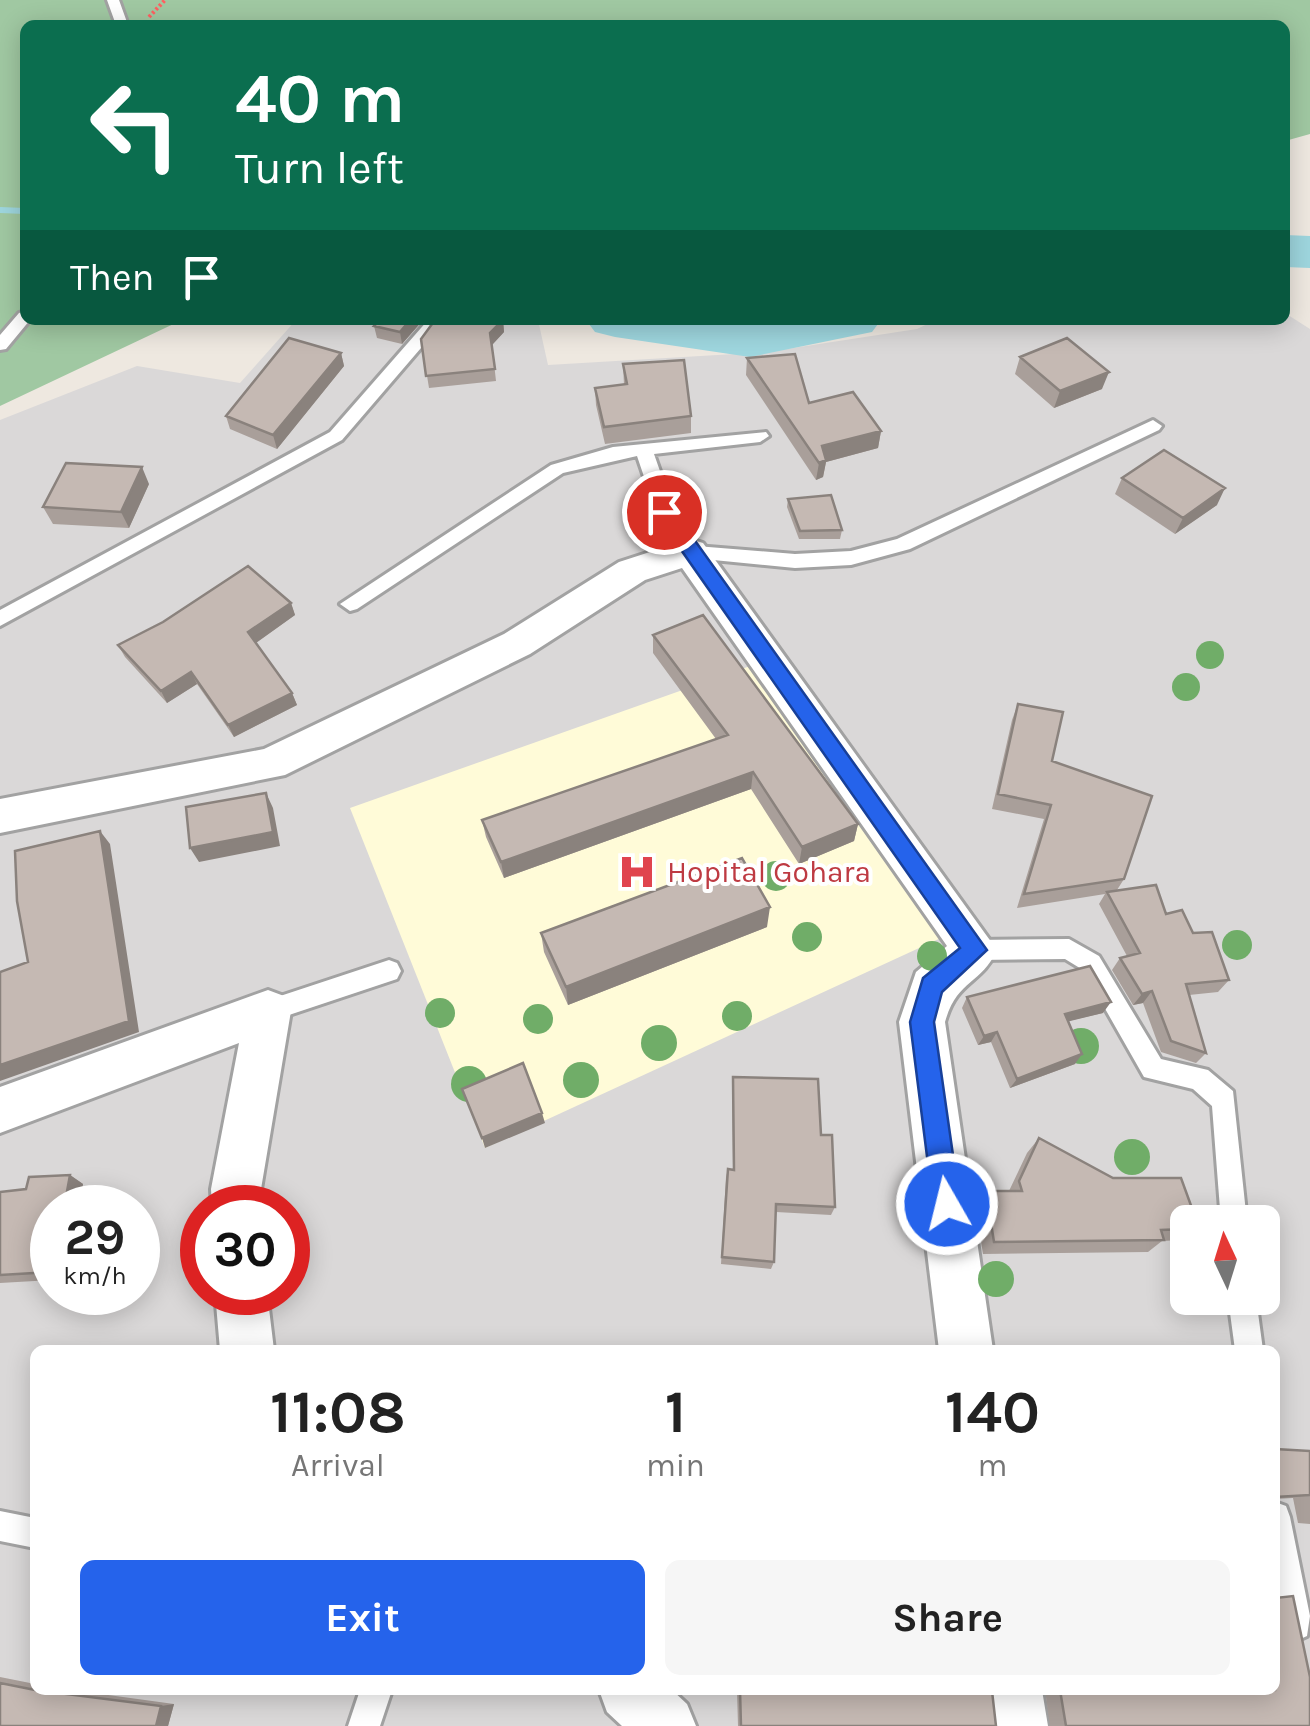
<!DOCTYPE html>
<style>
body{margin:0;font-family:Karla,sans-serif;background:#f6f6f6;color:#222;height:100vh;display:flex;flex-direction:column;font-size:38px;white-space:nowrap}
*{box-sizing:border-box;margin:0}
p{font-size:32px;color:#767676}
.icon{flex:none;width:55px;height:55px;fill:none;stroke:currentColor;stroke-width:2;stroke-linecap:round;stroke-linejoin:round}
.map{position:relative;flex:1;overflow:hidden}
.sheet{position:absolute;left:30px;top:1345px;width:1250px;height:350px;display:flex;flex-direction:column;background:#fff;border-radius:15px;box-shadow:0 5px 25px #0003}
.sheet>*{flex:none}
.top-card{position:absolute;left:20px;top:20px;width:1270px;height:305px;border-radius:15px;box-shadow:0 5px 25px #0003;background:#0b6e4f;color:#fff;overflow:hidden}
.needle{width:65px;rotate:356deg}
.tools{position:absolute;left:1170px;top:1205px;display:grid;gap:20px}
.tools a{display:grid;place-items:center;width:110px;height:110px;border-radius:15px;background:#fff;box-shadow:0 5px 25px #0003;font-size:50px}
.speed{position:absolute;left:30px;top:1185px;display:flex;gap:20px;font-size:50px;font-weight:700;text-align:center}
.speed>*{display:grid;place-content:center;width:130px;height:130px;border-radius:50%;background:#fff;box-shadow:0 5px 25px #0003;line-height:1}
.speed small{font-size:25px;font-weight:400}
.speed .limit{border:15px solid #d22;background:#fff;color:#111}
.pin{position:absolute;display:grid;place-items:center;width:85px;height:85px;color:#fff;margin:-42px;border:5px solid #fff;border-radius:50%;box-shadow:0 2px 10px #0007}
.me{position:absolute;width:110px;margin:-55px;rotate:352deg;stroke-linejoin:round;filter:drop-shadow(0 0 8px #0008)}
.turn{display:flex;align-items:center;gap:35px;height:210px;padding:0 50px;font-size:45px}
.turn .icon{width:130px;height:130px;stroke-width:2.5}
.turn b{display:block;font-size:70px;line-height:85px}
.then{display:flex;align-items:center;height:95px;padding:0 50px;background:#0003;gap:20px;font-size:38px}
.eta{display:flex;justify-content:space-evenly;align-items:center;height:170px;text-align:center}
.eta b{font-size:60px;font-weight:700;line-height:70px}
.button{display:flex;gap:20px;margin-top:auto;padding:20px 50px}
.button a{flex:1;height:115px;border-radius:15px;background:#2563eb;color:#fff;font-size:40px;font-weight:700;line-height:115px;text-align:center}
.button a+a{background:#f6f6f6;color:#222}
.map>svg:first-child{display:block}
.residential{fill:#dad8d8;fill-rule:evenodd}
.education{fill:#fffbd8}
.cemetery{fill:#a0c8a2}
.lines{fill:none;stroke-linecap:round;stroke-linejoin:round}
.stream{fill:#9ed6de;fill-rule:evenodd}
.river{fill:#9ed6de;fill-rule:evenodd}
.lane-casing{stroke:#a2a2a2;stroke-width:6}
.street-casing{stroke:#a2a2a2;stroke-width:6}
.path{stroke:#ff6061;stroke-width:4;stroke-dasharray:2.5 2.5;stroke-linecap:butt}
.lane{fill:#fff;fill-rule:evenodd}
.street{fill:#fff;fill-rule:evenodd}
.tree{fill:#70ad68}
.wall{fill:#a99f9a}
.shaded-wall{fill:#8a827d}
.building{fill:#c5b9b3;stroke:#8a827d;stroke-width:2.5}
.route{fill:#2563eb;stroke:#184099;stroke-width:2.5}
.labels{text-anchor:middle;stroke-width:8;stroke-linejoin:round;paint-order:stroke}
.health-label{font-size:30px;fill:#be3a42;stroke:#fff;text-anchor:start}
</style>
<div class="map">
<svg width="1310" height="1726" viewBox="0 0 1310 1726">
<rect width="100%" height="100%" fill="#eee8e0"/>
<!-- residential -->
<path class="residential" d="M1285,313L1310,329V1726H0V420L137,366L240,383L296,320H538L548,365L767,352L917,329L936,320H1285ZM52,1208H138V1292H52ZM202,1208H288V1292H202ZM1188,1222H1262V1298H1188ZM35,1350H1275V1690H35Z"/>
<!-- education -->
<path class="education" d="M753,665L943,937L485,1148L350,808Z"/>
<!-- cemetery -->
<path class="cemetery" d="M0,0H1310V134L1285,141V25H25V320H182L0,406Z"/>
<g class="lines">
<!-- stream -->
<path class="stream" d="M0,207L25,208V214L0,213Z"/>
<!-- river -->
<path class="river" d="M1285,235L1310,236V268L1285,267Z
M586,320H881L872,332L750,357L615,337L595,332Z"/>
<!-- lane casing -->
<g class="lane-casing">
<path id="lane" d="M107,0H119L128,25H116Z
M25,311V320H30L6,349L0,350V335L19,313Z
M428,320H445L342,440L0,626V610L330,432Z
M1153,420L1162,426L1159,430L910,549L851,565L795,568L683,557L656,512L637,456L563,473L357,609L350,611L340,604L551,465L613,447L766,432L769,436L760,442L654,454L674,511L696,546L795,554L851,551L897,539Z
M1069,939L1099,956L1161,1059L1208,1070L1233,1091L1247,1222H1221L1212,1106L1193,1089L1144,1077L1083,970L1065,959L975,960L967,957L963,950L967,943L975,940Z
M389,960L397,963L401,971L397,979L268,1022L259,1019L256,1011L259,1003Z
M1228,1298H1256L1263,1350H1235Z
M1275,1502L1286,1506L1290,1517L1310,1616L1307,1636L1296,1641L1285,1636L1275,1597Z
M0,1511L35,1518V1548L0,1541Z
M360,1690H392L380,1726H348Z"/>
</g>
<!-- street casing -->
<g class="street-casing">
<path id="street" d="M690,539L703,543L997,950C981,985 957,979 945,1022L993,1350H939L899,1022L916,972L947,946L682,568L645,580L530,654L285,775L0,833V799L264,749L504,634L619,562Z
M268,990L284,996L291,1011L261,1189L262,1208H212L211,1189L239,1043L0,1133V1087Z
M215,1292H267L274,1350H220Z
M599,1690H672L687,1704L696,1726H622L607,1712Z
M982,1690H1042L1048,1726H986Z"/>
</g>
<!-- path -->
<path class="path" d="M149,17L165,0"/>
<!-- lane -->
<use href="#lane" class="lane"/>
<!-- street -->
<use href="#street" class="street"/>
</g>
<!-- trees -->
<g class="tree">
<circle cx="1210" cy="655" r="14"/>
<circle cx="1186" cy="687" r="14"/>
<circle cx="776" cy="876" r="15"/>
<circle cx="807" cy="937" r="15"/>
<circle cx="1237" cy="945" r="15"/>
<circle cx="932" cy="956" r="15"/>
<circle cx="440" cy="1013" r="15"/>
<circle cx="737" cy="1016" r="15"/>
<circle cx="538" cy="1019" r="15"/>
<circle cx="659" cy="1043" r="18"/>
<circle cx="1081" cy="1046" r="18"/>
<circle cx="581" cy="1080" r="18"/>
<circle cx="469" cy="1084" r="18"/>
<circle cx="1132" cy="1157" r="18"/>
<circle cx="996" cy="1279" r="18"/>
</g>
<!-- wall -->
<path class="wall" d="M423,320L402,344L377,338L374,326Z
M503,320L504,332L492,345L496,381L429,388L421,339Z
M341,353L344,366L277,449L230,429L226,416Z
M1020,357L1102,389L1054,408L1015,374Z
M747,358L809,403L881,431L878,448L826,462L823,477L816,480L746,375Z
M623,364L691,416V433L605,444L596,405L595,388L624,385Z
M1122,478L1217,505L1175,534L1115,494Z
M149,484L129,528L53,524L43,507Z
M788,499L842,530L840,539H799L787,507Z
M291,603L295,615L256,643L292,693L297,705L234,737L197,684L167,703L125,657L118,645Z
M653,635L858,824L854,841L799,864L751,789L504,878L486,837L482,820L716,739L653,653Z
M1018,704L1124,879L1117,890L1166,914L1193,933L1229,980L1218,992L1189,995L1206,1053L1196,1063L1161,1052L1143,1003L1133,1005L1112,970L1120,958L1127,956L1099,904L1105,894L1017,908L1044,819L992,809L1012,720Z
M767,927L568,1005L544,952L541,933Z
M967,997L1103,1013L1068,1021L1075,1064L1010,1088L991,1042L978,1045L962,1008Z
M733,1077L821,1135L835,1207L831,1215L776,1212L774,1262L771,1269L721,1264L726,1177L728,1169H733L732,1087Z
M1039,1138L1188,1222V1236L1181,1240L1162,1241L1148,1252L983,1254L975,1204L986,1191H1009L1027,1153Z
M70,1175L83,1184L78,1208H52V1280L0,1283V1192L26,1189Z
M1275,1449L1310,1451V1524L1298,1523L1293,1498L1275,1499Z
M1293,1596L1310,1726H1050L1045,1690L992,1691L996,1726H738L737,1690H1275V1597Z
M0,1677L35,1684V1690H72L174,1704L168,1726H0Z"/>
<!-- shaded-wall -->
<path class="shaded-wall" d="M410,320H423L402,344L400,332Z
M503,320L504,332L492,345L490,333Z
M341,353L344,366L277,449L273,435Z
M1109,372L1102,389L1054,408L1060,391Z
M881,431L878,448L826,462L823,477L816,480L822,446Z
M142,467L149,484L129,528L121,512Z
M1225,488L1217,505L1175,534L1183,518Z
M291,603L295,615L253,645L248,632Z
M191,672L197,684L167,703L161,691Z
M292,693L297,705L234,737L228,725Z
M753,772L751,789L504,878L501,862Z
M266,793L273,808L280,846L199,862L190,848Z
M858,824L854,841L799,864L802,847Z
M100,831L110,844L139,1032L0,1081V1065Z
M770,907L767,927L568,1005L566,987Z
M1152,991L1143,1003L1133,1005L1142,994Z
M1111,1002L1103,1013L1058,1024L1065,1014Z
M997,1032L991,1042L978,1045L984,1036Z
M1082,1054L1075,1064L1010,1088L1017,1079Z
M542,1113L545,1123L485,1148L482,1138Z
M70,1175L83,1184L78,1208H64Z
M174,1704L168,1726H156L161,1706Z"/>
<!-- building -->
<path class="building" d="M380,320H410L400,332L374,326Z
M435,320H503L490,333L495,369L426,376L421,339Z
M289,338L341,353L273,435L226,416Z
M1067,338L1109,372L1060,391L1020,357Z
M795,354L809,403L853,392L881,431L822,446L826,460L819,463L747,358Z
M684,360L691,416L604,427L595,388L627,384L623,364Z
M1164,450L1225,488L1183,518L1122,478Z
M66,463L142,467L121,512L43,507Z
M831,495L842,530L800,531L788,499Z
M248,566L291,603L248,632L292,693L228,725L191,672L161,691L118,645L163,622Z
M703,615L858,824L802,847L753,772L501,862L482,820L728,735L653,635Z
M1018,704L1063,712L1052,761L1152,796L1124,879L1024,894L1051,805L998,794Z
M266,793L273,832L190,848L186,807Z
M100,831L129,1021L0,1065V972L28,962L17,901L15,851Z
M742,858L770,907L566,987L541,933Z
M1156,885L1166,914L1182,910L1193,933L1212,932L1229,980L1186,984L1206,1053L1171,1041L1152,991L1142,994L1120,958L1140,953L1107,892Z
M1090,966L1111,1002L1065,1014L1082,1054L1017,1079L997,1032L984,1036L967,997Z
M523,1063L542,1113L482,1138L462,1089Z
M733,1077L818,1079L821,1135H832L835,1207L776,1204L774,1262L722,1257L728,1169L734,1170Z
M1039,1138L1113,1178H1181L1197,1222H1188V1229L1161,1230L1164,1240L994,1242L986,1191H1022L1019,1181Z
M70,1175L64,1208H52V1264L51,1272L0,1275V1192L26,1189L29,1177Z
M1275,1449L1310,1451V1495L1275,1497Z
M1293,1596L1310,1677V1726H1066L1060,1690L992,1691L996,1726H741L740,1690H1275V1598Z
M0,1683L35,1690L161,1706L156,1726H0Z"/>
<!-- route -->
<path class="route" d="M664,506L671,507L987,950L942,992L934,1022L960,1204L956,1214L947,1218L937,1214L933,1204L910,1022L923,978L960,948L658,517V507Z"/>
<!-- icons -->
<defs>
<g id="hospital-bare" transform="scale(3)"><path d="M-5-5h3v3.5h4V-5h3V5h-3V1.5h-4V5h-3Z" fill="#e0444e" stroke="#fff" stroke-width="2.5" paint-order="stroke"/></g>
</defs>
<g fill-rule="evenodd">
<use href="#hospital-bare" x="637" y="872"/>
</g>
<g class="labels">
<!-- health labels -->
<g class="health-label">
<text x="667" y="882">Hopital Gohara</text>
</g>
</g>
</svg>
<div class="tools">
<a><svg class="needle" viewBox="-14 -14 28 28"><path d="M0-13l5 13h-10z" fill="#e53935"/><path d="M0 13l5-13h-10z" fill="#767676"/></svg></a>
</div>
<div class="speed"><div>29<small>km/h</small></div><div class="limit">30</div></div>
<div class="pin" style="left:664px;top:512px;background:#d93025"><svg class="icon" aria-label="arrive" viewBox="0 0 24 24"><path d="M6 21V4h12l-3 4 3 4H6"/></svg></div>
<svg class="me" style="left:947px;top:1204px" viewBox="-20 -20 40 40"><circle r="17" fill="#2563eb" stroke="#fff" stroke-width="3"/><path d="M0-11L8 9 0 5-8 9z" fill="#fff"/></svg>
<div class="top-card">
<div class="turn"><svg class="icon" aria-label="left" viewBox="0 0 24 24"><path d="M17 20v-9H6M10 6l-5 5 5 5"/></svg><div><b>40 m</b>Turn left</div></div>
<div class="then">Then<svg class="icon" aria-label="arrive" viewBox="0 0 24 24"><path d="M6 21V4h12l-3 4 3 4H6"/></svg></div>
</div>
<section class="sheet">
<div class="eta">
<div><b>11:08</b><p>Arrival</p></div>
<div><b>1</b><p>min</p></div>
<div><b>140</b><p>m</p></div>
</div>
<div class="button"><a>Exit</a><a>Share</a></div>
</section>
</div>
